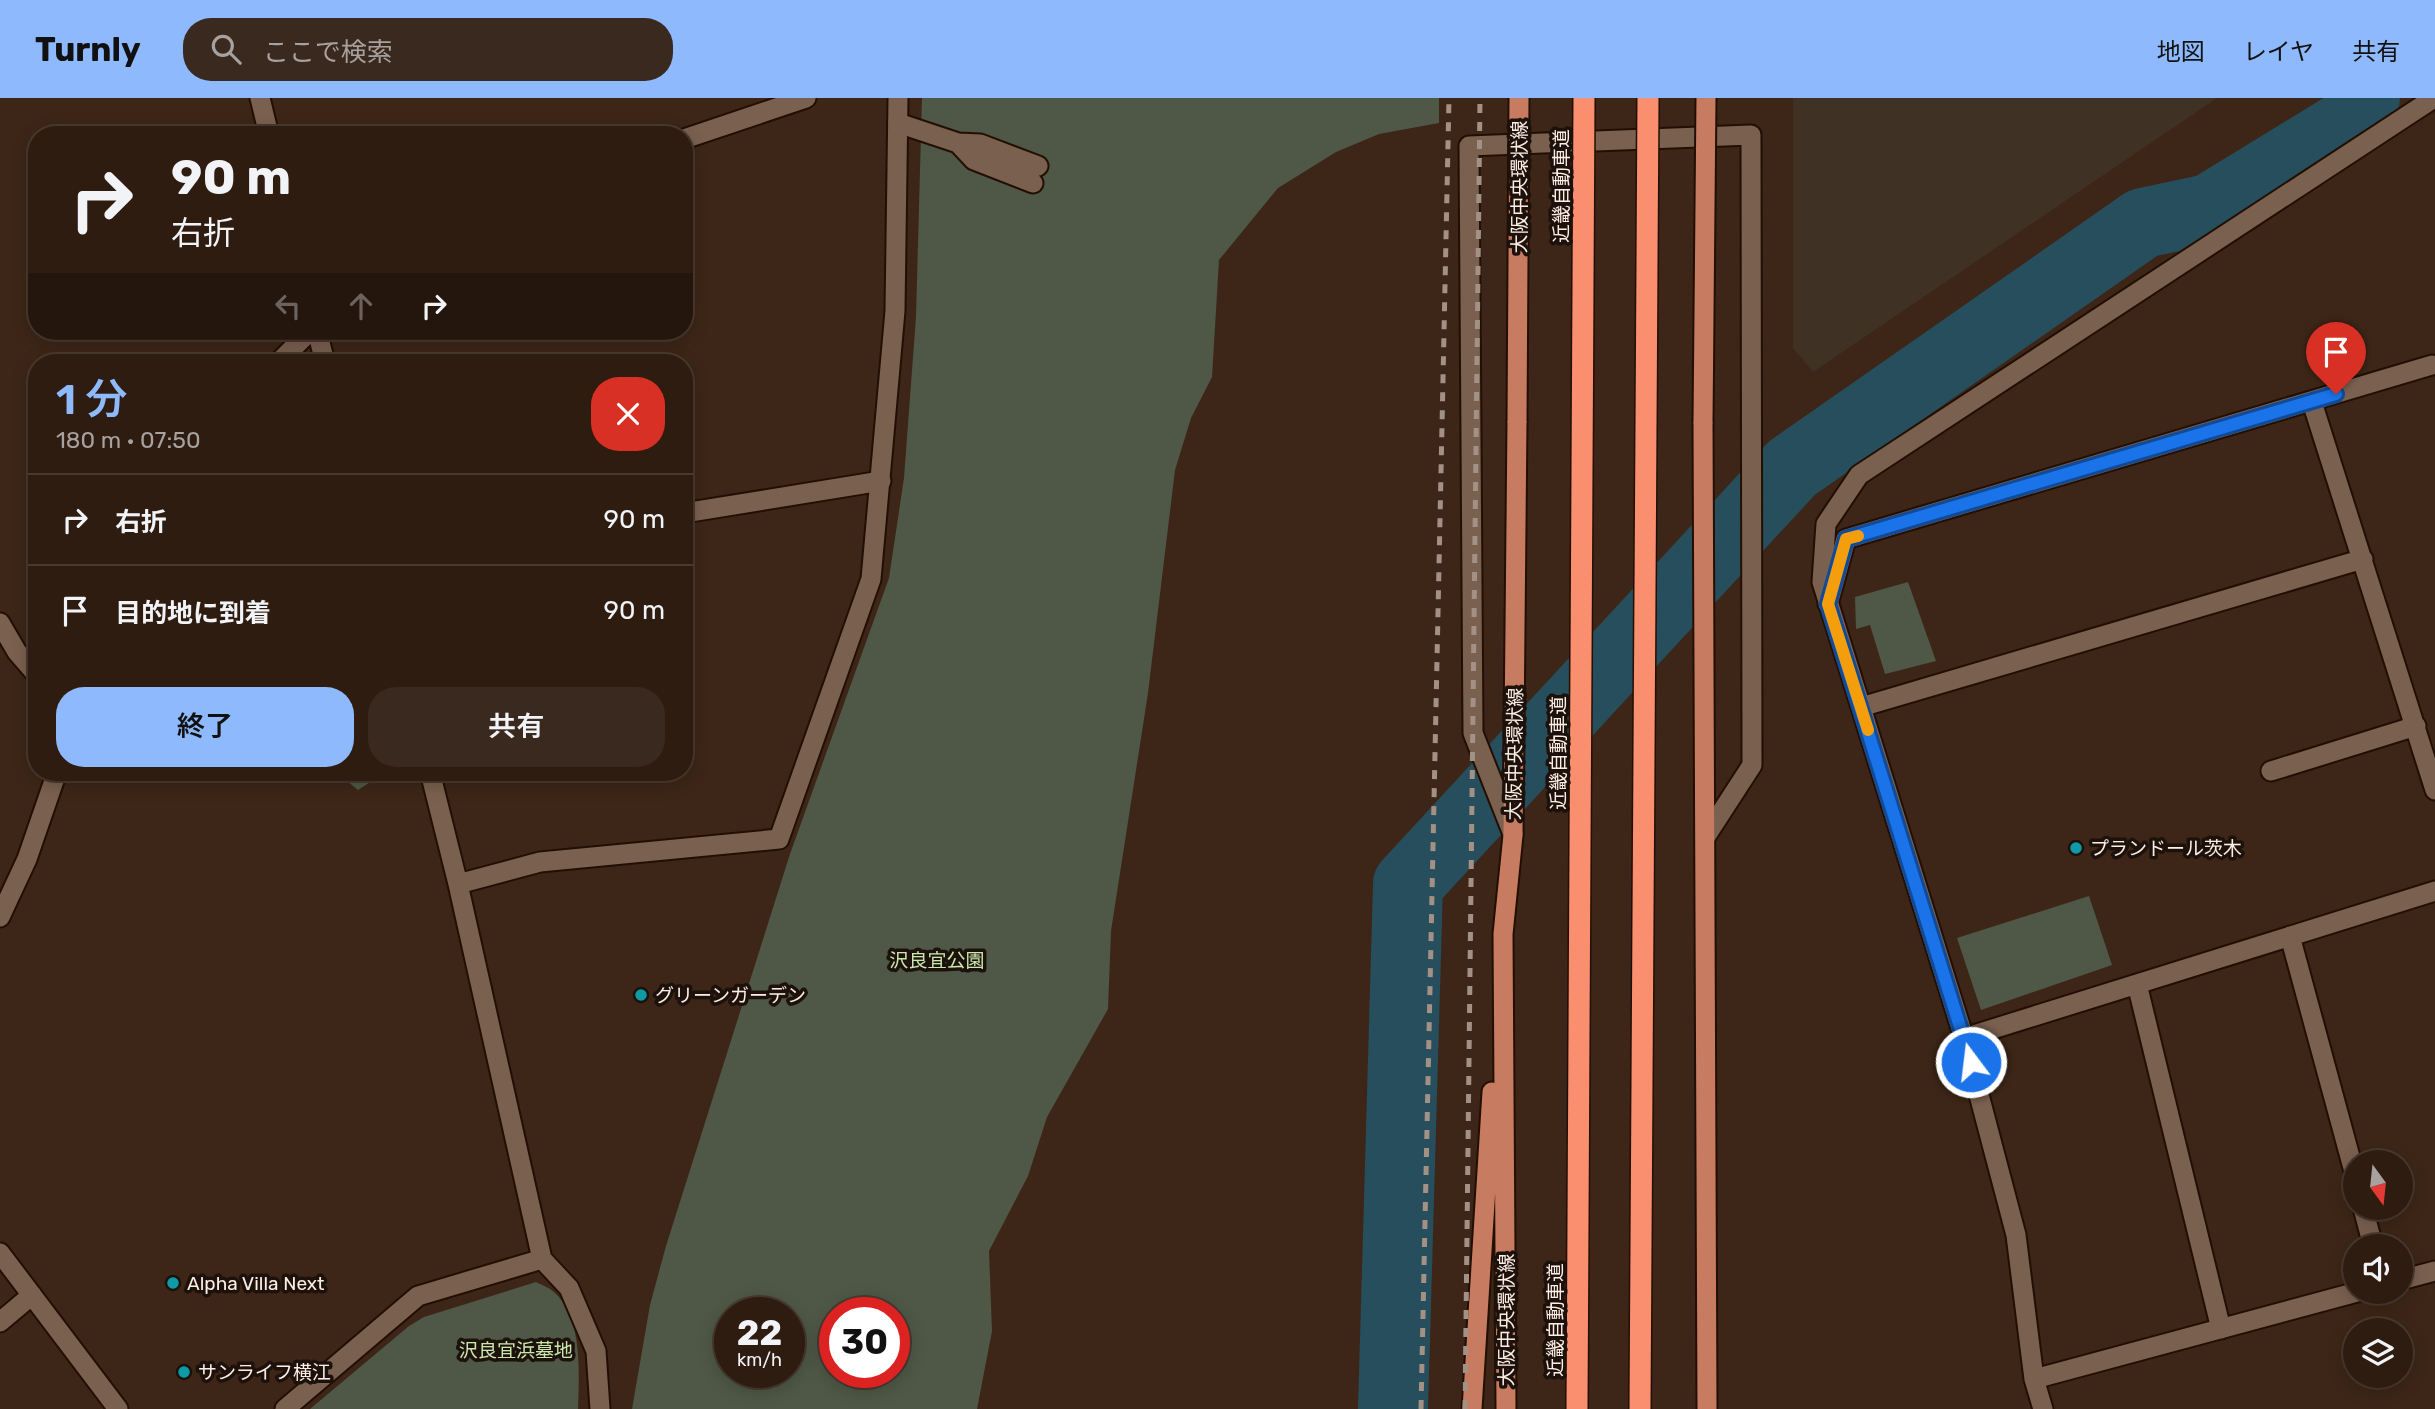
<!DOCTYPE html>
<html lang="ja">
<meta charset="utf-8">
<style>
body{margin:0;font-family:Rubik,"Noto Sans JP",sans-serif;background:#3a291f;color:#f1f3f6;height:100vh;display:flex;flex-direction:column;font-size:26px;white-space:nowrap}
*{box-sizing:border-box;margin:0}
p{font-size:23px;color:#a7a19f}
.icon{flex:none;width:38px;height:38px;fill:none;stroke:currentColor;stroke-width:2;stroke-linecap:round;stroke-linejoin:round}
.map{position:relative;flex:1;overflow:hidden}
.side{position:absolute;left:28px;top:256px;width:665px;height:427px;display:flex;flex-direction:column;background:#2e1c11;border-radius:28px;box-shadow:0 4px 18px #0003,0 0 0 2px #493a31}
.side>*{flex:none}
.hud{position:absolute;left:28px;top:28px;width:665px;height:214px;border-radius:28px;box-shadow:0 4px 18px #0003,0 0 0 2px #493a31;background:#2e1c11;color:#f1f3f6;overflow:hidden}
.needle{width:46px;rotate:165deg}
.fabs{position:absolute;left:2343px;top:1052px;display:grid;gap:14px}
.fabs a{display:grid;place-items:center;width:70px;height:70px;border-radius:50%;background:#2e1c11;box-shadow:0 4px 18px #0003,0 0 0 2px #493a31;font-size:35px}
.speed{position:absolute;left:714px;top:1199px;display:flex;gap:14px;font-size:35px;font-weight:700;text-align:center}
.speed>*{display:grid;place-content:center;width:91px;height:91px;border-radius:50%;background:#2e1c11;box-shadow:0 4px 18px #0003,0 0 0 2px #493a31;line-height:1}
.speed small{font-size:18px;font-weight:400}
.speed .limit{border:10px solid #d22;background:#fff;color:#111}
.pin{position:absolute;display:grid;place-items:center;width:60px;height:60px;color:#fff;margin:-72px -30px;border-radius:50% 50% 50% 0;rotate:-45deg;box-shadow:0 0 7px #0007}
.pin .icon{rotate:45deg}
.me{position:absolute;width:77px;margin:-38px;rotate:345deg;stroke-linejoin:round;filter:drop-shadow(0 0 5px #0008)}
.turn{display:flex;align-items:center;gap:24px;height:147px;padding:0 28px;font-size:32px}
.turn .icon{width:91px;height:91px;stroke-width:2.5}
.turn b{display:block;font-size:49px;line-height:60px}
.lanes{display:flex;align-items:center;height:66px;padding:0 28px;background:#0003;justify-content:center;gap:35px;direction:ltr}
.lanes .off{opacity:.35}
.round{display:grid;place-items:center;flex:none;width:74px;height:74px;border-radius:28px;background:#3a291f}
.headline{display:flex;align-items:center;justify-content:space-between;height:119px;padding:0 28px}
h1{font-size:42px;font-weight:600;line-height:52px;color:#8eb9fc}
.cta{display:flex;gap:14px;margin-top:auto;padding:14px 28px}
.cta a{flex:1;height:80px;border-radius:28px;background:#8eb9fc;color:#111;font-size:28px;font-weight:600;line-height:80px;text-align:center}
.cta a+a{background:#3a291f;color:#f1f3f6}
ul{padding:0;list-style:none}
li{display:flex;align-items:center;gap:21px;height:91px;padding:0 28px;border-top:2px solid #493a31}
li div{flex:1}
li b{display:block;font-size:26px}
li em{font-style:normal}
header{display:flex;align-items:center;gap:42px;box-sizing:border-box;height:98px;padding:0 35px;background:#8eb9fc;color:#111}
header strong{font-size:33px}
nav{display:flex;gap:38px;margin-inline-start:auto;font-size:24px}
.search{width:490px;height:63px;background:#3a291f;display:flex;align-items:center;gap:18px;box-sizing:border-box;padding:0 24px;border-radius:28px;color:#a7a19f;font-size:26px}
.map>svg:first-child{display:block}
.industrial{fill:#3f3124}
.green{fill:#4f5846;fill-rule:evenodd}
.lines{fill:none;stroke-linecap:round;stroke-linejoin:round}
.river{stroke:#264e5c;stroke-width:70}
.service-casing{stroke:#230f02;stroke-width:23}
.minor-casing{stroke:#230f02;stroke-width:23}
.tertiary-casing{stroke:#230f02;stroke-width:23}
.primary-casing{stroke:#230f02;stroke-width:23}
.service{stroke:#7a604f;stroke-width:19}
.minor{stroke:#7a604f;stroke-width:19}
.tertiary{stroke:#7a604f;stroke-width:19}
.primary{stroke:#c77c62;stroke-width:19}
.rail{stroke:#a49185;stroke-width:5;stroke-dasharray:9 9;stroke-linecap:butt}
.primary-bridge-casing{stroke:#230f02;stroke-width:23;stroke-linecap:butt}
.motorway-bridge-casing{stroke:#230f02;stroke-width:24;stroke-linecap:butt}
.primary-bridge{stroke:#c77c62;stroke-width:19}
.motorway-bridge{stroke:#fa8f6f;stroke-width:21}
.route-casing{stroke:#114b97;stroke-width:18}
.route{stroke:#1a73e8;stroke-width:12}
.slow{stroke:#f59e0b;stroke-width:12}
.culture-dot{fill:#0f9aa8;stroke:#1c120b;stroke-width:2.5}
.labels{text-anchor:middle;stroke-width:7;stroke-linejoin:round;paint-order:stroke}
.street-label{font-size:19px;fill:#fdede4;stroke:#1c120b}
.poi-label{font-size:19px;fill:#fdede4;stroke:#1c120b;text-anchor:start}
.park-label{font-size:19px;fill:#cae7ae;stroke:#1c120b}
</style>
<header>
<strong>Turnly</strong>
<div class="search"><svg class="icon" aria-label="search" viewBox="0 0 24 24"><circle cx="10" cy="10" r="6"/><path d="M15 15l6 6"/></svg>ここで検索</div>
<nav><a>地図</a><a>レイヤ</a><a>共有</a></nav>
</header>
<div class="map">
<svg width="2435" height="1311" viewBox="0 0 2435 1311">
<rect width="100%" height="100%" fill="#3d2617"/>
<!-- industrial -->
<path class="industrial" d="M1793,0H2217L1813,274L1793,250Z"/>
<!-- green -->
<path class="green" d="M922,0H1439V25L1379,36L1336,54L1278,90L1219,162L1212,279L1191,320L1175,372L1148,595L1111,833L1108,911L1047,1019L1028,1078L989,1153L992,1233L977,1311H632L650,1207L666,1148L790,756L889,480L904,380L916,219ZM730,1214H789V1274H730ZM835,1214H894V1274H835Z
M1908,484L1936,563L1885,576L1870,527L1856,531L1855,499Z
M336,674H386L358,692Z
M2089,798L2112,867L1981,912L1957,840Z
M536,1184C542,1187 550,1190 555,1195C583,1221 579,1275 578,1311H310L409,1228L424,1219Z"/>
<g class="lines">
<!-- river -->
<path class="river" d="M1393,1311L1408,786L1792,370L2143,125L2209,111L2358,20L2365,0"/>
<!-- service casing -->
<g class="service-casing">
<path id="service" d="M898,25L958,45L980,46L1038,68
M958,45L974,62L1033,85
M1828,506L1846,441L2432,267"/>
</g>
<!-- minor casing -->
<g class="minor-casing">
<path id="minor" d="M2312,304L2435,692
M684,415L881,383
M1861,609L2363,461
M2271,673L2416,628
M1513,736L1473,635L1469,48L1751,37L1752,667L1706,738
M2290,838L2356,1081
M2137,886L2221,1231
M1964,940L1822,484L1826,426L1859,377L2434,0
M2363,1110L2373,1148
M0,1155L118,1311
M2401,1182L2435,1173
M0,1224L32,1197
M2034,1281L2357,1194
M285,1311L418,1198L542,1161
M2043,1311L2034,1281L2016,1137L1964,940L2435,793"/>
</g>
<!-- tertiary casing -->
<g class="tertiary-casing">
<path id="tertiary" d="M260,0L269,37
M684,41L806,0
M317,233L325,264
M279,264L310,233
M0,525L17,554L37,577
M430,674L458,786L542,1161L569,1190L596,1253L600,1311
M458,786L540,764L779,741L871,481L895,213L898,0
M0,819L27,761L57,674"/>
</g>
<!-- primary casing -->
<g class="primary-casing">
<path id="primary" d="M1703,324L1707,1311
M1472,1311L1492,994
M1506,1311L1503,836L1513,737L1517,323"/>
</g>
<!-- service -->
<use href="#service" class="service"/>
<!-- minor -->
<use href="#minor" class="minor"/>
<!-- tertiary -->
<use href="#tertiary" class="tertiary"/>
<!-- primary -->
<use href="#primary" class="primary"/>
<!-- rail -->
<path class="rail" d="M1421,1311L1449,0
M1465,1311L1480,0"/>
<!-- primary-bridge casing -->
<g class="primary-bridge-casing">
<path id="primary-bridge" d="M1517,323L1519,0
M1703,324L1706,0"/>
</g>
<!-- motorway-bridge casing -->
<g class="motorway-bridge-casing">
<path id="motorway-bridge" d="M1577,1311L1584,0
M1640,1311L1648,0"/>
</g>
<!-- primary-bridge -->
<use href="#primary-bridge" class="primary-bridge"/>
<!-- motorway-bridge -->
<use href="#motorway-bridge" class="motorway-bridge"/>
</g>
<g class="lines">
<!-- route casing -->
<g class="route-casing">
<path id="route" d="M1971,964L1828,506L1846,441L2336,296"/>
</g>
<!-- route -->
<use href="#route" class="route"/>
<!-- slow -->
<path class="slow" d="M1858,438L1846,441L1828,506L1868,632"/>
</g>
<!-- markers -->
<g class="culture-dot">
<circle cx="2076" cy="750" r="7"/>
<circle cx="641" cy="897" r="7"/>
<circle cx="173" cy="1185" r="7"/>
<circle cx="184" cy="1274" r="7"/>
</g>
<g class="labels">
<!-- street labels -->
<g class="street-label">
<text transform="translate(1561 88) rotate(-90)" y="7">近畿自動車道</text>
<text transform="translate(1519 89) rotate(-90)" y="7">大阪中央環状線</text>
<text transform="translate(1558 655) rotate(-90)" y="7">近畿自動車道</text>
<text transform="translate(1514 656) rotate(-89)" y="7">大阪中央環状線</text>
<text transform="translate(1506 1222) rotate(-90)" y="7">大阪中央環状線</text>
<text transform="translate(1555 1222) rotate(-90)" y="7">近畿自動車道</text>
</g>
<!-- poi labels -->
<g class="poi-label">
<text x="2090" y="757">プランドール茨木</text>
<text x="655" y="904">グリーンガーデン</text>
<text x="187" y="1192">Alpha Villa Next</text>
<text x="198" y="1281">サンライフ横江</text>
</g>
<!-- park labels -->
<g class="park-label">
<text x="937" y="869">沢良宜公園</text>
<text x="516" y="1259">沢良宜浜墓地</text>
</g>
</g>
</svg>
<div class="fabs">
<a><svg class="needle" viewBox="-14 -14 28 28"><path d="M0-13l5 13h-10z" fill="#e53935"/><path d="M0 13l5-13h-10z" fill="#a7a19f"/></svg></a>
<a><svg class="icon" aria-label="sound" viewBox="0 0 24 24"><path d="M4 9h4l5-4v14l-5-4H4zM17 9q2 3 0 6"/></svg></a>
<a><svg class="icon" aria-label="layers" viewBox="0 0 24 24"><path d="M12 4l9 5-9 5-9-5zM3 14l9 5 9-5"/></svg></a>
</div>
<div class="speed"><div>22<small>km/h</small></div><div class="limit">30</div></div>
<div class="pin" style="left:2336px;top:296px;background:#d93025"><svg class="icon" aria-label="arrive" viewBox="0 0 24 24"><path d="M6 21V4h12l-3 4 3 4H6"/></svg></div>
<svg class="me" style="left:1971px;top:964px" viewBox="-20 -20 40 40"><circle r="17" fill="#1a73e8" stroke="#fff" stroke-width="3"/><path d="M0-11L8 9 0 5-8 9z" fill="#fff"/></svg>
<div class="hud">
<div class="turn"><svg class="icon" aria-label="right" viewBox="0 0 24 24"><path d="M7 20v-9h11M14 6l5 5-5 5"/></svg><div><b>90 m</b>右折</div></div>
<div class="lanes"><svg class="icon off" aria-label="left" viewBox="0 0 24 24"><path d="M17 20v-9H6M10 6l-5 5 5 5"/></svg><svg class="icon off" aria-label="ahead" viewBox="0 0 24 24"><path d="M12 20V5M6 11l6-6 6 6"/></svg><svg class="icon" aria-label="right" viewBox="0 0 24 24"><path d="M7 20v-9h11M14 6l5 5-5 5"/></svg></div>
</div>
<section class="side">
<div class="headline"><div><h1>1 分</h1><p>180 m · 07:50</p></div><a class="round" style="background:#d93025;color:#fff"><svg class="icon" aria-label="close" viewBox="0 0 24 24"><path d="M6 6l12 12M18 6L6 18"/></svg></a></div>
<ul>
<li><svg class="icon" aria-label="right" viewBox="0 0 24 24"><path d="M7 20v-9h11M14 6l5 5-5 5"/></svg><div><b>右折</b></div><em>90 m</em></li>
<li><svg class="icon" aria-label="arrive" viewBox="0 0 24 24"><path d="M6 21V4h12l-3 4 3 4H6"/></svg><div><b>目的地に到着</b></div><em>90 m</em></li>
</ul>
<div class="cta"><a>終了</a><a>共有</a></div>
</section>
</div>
